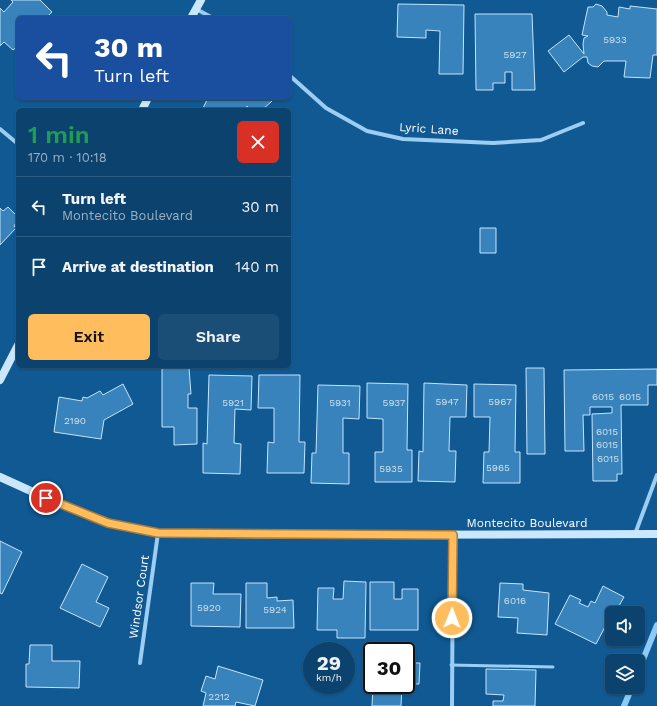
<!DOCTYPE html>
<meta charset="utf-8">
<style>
body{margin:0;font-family:"Work Sans",sans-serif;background:#1a4e76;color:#f1f3f6;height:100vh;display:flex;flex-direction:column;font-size:15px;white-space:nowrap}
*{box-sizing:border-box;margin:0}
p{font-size:13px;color:#9ab0c2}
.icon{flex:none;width:22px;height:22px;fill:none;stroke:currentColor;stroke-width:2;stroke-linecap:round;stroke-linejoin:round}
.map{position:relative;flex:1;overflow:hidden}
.panel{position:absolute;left:16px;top:108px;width:275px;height:260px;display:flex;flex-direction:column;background:#0c436e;border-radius:6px;box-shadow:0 1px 3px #0004,0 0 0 1px #2c5c81}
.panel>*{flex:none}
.guide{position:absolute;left:16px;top:16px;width:275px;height:84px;border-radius:6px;box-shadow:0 1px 3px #0004,0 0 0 1px #2c5c81;background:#1a4fa0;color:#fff;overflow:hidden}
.tools{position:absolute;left:605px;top:606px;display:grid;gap:8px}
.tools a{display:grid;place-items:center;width:40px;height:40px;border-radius:6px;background:#0c436e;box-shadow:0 1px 3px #0004,0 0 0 1px #2c5c81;font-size:20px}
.speed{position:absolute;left:303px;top:642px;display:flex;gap:8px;font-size:20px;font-weight:700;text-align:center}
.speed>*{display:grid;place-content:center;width:52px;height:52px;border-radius:50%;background:#0c436e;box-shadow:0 1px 3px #0004,0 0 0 1px #2c5c81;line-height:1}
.speed small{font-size:10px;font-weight:400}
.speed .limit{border:2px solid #111;border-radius:6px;background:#fff;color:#111}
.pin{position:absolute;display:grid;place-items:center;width:34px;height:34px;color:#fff;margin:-17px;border:2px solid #fff;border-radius:50%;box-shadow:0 1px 4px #0007}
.me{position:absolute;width:44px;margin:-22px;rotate:1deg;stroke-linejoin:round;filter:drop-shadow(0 0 3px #0008)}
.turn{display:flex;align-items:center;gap:14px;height:84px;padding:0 12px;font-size:18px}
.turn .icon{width:52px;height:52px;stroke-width:2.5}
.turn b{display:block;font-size:28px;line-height:34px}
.round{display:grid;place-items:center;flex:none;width:42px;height:42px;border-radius:6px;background:#1a4e76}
.headline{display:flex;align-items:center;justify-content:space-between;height:68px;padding:0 12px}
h1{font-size:24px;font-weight:600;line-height:30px;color:#1e9e55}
.primary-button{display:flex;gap:8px;margin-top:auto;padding:8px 12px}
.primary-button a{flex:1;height:46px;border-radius:6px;background:#ffbd5e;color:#111;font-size:16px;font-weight:600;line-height:46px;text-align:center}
.primary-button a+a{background:#1a4e76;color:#f1f3f6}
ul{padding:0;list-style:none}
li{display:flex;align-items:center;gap:12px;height:60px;padding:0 12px;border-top:1px solid #2c5c81}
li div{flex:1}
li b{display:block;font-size:15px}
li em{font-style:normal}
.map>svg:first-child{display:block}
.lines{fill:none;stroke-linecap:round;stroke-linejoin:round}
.stream{stroke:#8dcbf7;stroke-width:6}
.building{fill:#3883bb;stroke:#c4e5fe}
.lane{stroke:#9ccef3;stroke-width:3}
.street{stroke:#9ccef3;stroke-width:4}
.secondary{stroke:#cbe7fd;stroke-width:8}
.route-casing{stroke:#a67b3d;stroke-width:10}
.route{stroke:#ffbd5e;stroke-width:7}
.labels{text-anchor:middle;stroke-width:4;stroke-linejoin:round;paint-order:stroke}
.number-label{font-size:10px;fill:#cde0ee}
.street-label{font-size:12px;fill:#fff;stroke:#105993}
</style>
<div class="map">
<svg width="657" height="706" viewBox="0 0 657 706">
<rect width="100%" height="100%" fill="#105993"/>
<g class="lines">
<!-- stream -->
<path class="stream" d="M638,672L657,625
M624,706L632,687"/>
</g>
<!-- building -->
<path class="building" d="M11,0H40L52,12L46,18H18V46L13,50L4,42L0,46V8L4,12L13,2Z
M398,4L464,5L463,74H439L440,31L426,30V38L397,37Z
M596,4L602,6L607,12V15L618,17L619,7L630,9V6L657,9V55H653L650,78L624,77L626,61H604L598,67L592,66L588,63L587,57H583L564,72L548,51L569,35L584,54L583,44L584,38L588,36L582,35L588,7H593Z
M475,14H532L535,90H512V72H505V83H493V90H476Z
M208,98H270L272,101L262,110H251L247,106L245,110H202Z
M8,207L18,217V220L14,226L16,228L0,245V208L3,211Z
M480,228H496V253H480Z
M162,368H189L191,394H188V408H197V444L174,445V427H162Z
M526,368H544L545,454H527Z
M657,369V385H648V405H621L622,474H617V481H593L592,414L612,413V407H590V415H583L584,451H565L564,370Z
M209,375L252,376L251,410L235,409L234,443L241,444L240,474L203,473V443L207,444Z
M259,375H300L299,442H305L304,473H267L268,442L274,443V408H258Z
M367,383L408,384L407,450H412V482H375V452H383V419L367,418Z
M424,383L467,385L466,417H450L449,451H456L455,482L418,481L419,451L423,452Z
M123,384L133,404L104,420L101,439L54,432L59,397L82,401L83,397L87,398L100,391L103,395Z
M474,384L516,385L515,452H520V483H483L484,452H489L490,417H474Z
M318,385L360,386L359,419L343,418V453H349V484L311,483L312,453H316Z
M0,541L22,552L2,594L0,593Z
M82,564L108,577L96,602L109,608L100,627L60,608Z
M344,581L366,582L365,638H337V630H317L318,588H334L333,599H343Z
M370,582H394V599H402V589H418V630H370Z
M191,583H214L213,594H241L240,627L191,626Z
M246,583H267V598L277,597V601L293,600L294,628H246Z
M500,583L523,584V590L549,593L547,635L517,633L518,618L498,617Z
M603,586L624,597L615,613H612V620L609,625L607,623L596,644L555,624L570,595L581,600L579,603L588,607L591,601L595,603Z
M30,645H52V661H80L79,688L26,687V664H29Z
M406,663H420L419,684H406Z
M218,666L263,680L255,706L236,702L235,706H203L206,693L201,691L206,676L215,679Z
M486,669L536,670L535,706H493V701H503L504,695L486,694Z
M373,685H402L401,706H372Z"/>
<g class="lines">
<!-- lane -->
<path class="lane" d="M451,665L553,667"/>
<!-- street -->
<path class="street" d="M196,9L213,18
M289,75L326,108L367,131L403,139L493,143L541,140L583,123
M0,129L18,144
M635,534L657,475
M140,663L158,533
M452,706L453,535"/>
<!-- secondary -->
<path class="secondary" d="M191,18L201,0
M142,110L148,98
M0,380L18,345
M0,477L55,502L108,523L158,533L297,535L657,534"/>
</g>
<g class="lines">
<!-- route casing -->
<g class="route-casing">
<path id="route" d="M46,498L108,523L158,533L453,535L452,618"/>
</g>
<!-- route -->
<use href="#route" class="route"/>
</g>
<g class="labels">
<!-- number labels -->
<g class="number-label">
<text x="615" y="43">5933</text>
<text x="515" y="58">5927</text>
<text x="603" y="400">6015</text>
<text x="630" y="400">6015</text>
<text x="447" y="405">5947</text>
<text x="500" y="405">5967</text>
<text x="233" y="406">5921</text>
<text x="340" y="406">5931</text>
<text x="394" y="406">5937</text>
<text x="75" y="424">2190</text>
<text x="607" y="435">6015</text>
<text x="607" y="448">6015</text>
<text x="608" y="462">6015</text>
<text x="498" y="471">5965</text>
<text x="391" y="472">5935</text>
<text x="515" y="604">6016</text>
<text x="209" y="611">5920</text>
<text x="275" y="613">5924</text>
<text x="219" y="700">2212</text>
</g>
<!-- street labels -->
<g class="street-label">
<text transform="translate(429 129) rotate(4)" y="4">Lyric Lane</text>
<text x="527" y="527">Montecito Boulevard</text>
<text transform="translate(139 597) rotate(-82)" y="4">Windsor Court</text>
</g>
</g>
</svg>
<div class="tools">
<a><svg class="icon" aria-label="sound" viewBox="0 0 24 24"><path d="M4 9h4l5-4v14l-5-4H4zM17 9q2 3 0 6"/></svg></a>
<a><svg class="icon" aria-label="layers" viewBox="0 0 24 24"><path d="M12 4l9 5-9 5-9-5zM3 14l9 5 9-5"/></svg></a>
</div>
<div class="speed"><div>29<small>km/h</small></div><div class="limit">30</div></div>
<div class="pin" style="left:46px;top:498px;background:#d93025"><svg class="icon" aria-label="arrive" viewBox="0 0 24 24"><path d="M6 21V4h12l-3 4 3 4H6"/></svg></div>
<svg class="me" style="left:452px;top:618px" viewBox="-20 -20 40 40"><circle r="17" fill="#ffbd5e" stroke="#fff" stroke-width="3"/><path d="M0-11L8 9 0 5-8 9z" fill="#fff"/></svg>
<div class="guide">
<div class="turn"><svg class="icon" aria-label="left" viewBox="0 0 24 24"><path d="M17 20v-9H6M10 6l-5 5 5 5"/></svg><div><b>30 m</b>Turn left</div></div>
</div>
<section class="panel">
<div class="headline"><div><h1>1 min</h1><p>170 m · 10:18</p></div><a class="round" style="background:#d93025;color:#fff"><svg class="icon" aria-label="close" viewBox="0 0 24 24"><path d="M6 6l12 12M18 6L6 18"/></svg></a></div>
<ul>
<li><svg class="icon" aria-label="left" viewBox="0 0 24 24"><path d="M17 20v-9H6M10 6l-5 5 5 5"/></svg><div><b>Turn left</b><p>Montecito Boulevard</p></div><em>30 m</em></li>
<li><svg class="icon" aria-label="arrive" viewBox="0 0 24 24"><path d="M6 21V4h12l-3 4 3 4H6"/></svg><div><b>Arrive at destination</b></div><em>140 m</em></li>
</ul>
<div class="primary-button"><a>Exit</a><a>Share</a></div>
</section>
</div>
